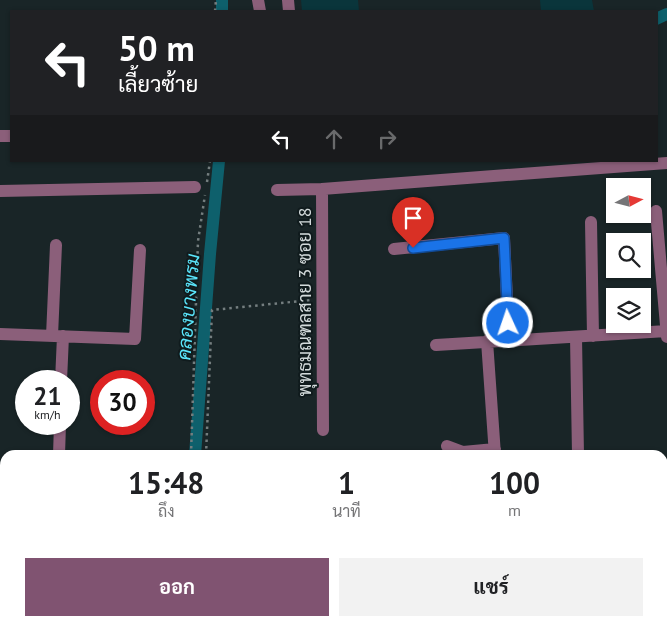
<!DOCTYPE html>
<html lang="th">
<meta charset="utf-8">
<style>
body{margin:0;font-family:"PT Sans",Sarabun,sans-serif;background:#f2f2f2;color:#202124;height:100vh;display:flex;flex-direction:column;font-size:19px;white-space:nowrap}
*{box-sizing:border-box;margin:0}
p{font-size:16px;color:#757577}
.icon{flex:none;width:28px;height:28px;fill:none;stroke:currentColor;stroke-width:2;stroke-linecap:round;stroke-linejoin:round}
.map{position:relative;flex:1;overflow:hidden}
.details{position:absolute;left:0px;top:450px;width:668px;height:176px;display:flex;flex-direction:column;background:#fff;border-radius:15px 15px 0 0;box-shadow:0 1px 4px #0004}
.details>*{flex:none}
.banner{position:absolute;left:10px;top:10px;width:648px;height:152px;border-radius:0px;box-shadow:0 1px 4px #0004;background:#202124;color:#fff;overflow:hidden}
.needle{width:32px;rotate:83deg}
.buttons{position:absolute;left:606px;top:178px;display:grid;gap:10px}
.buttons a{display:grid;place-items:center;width:45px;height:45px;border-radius:0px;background:#fff;box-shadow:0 1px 4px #0004;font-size:25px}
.speed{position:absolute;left:15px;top:370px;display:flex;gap:10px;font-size:25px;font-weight:700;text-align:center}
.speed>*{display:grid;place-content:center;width:65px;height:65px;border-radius:50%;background:#fff;box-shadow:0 1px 4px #0004;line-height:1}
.speed small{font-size:12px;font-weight:400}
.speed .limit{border:8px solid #d22;background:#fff;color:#111}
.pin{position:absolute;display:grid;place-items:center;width:42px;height:42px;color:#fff;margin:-51px -21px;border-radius:50% 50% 50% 0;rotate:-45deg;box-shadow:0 0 5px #0007}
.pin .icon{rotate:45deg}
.me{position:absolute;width:55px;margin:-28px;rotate:357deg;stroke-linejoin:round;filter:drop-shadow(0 0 4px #0008)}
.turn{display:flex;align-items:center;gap:18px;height:105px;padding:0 25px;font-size:22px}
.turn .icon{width:65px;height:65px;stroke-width:2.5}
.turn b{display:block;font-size:35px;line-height:42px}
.lanes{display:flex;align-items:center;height:48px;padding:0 25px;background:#0003;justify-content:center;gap:25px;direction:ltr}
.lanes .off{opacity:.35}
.eta{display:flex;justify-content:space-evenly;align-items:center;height:85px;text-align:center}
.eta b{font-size:30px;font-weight:700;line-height:35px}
.primary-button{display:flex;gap:10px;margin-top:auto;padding:10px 25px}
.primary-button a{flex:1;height:58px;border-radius:0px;background:#805371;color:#fff;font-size:20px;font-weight:700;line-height:58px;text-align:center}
.primary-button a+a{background:#f2f2f2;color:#202124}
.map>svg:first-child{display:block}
.green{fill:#0a353b}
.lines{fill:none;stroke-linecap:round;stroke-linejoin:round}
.canal{stroke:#0e606c;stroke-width:12}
.path{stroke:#747e7f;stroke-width:2.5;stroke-dasharray:2.5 4;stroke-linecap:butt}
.minor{stroke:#8b5f7a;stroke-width:12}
.route-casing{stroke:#114b97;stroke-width:12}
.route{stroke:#1a73e8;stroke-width:9}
.labels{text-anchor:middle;stroke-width:4;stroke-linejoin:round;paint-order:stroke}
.street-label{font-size:18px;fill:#d3dadb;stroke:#101b1d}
.water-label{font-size:19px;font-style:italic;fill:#5ae5fb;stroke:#101b1d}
</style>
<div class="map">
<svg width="667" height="626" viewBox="0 0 667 626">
<rect width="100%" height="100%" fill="#192527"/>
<!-- green -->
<path class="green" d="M301,0H358L359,11H302Z
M540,0H592L594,11H541Z"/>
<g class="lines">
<!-- canal -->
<path class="canal" d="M222,11V0
M656,19L667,14
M195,455L210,254L219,161
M182,626V621"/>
<!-- path -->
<path class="path" d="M215,11L216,0
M207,182L210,161
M191,455L198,241L205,195
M206,455L212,310L311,300
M198,626V621"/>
<!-- minor -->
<path class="minor" d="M258,0L260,11
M288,0L289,11
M0,136H11
M277,190L322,189
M0,191L195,187
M656,211L667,337
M591,222L593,336
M394,249L504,238L509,340
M0,334L135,339L140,250
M52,336L56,245
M576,337L578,455
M487,341L495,455
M436,345L667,331
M61,381L63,336
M323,430L322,189L667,163
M447,446L463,452L495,449
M59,455L60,424
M0,485H5
M0,614L5,615
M23,626V621"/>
</g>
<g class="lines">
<!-- route casing -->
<g class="route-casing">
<path id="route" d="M413,248L504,238L508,323"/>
</g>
<!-- route -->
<use href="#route" class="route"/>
</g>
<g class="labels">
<!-- street labels -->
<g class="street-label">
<text transform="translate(305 302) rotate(-90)" y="6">พุทธมณฑลสาย 3 ซอย 18</text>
</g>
<!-- water labels -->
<g class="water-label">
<text transform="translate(188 307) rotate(-85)" y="7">คลองบางพรม</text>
</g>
</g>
</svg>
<div class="buttons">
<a><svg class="needle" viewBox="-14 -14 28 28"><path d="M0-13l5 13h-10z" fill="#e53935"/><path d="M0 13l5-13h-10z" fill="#757577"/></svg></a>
<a><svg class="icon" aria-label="search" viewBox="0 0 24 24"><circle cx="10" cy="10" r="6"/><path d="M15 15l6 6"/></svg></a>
<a><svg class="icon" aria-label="layers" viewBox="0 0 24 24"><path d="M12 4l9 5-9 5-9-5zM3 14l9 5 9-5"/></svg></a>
</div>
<div class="speed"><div>21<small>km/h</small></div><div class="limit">30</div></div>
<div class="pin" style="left:413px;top:248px;background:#d93025"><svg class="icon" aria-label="arrive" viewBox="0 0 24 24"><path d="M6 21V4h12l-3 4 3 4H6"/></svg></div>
<svg class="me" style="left:508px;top:323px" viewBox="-20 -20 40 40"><circle r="17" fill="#1a73e8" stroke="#fff" stroke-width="3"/><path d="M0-11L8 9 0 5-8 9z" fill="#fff"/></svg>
<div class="banner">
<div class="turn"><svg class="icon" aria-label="left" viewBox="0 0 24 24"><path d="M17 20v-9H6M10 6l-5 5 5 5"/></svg><div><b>50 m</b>เลี้ยวซ้าย</div></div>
<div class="lanes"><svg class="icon" aria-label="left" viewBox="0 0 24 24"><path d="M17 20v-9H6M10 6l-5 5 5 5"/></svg><svg class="icon off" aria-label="ahead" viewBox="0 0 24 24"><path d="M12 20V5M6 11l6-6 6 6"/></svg><svg class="icon off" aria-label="right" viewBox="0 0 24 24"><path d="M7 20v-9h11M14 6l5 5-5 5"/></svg></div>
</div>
<section class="details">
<div class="eta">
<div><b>15:48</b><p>ถึง</p></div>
<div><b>1</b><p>นาที</p></div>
<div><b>100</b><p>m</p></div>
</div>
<div class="primary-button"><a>ออก</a><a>แชร์</a></div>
</section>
</div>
